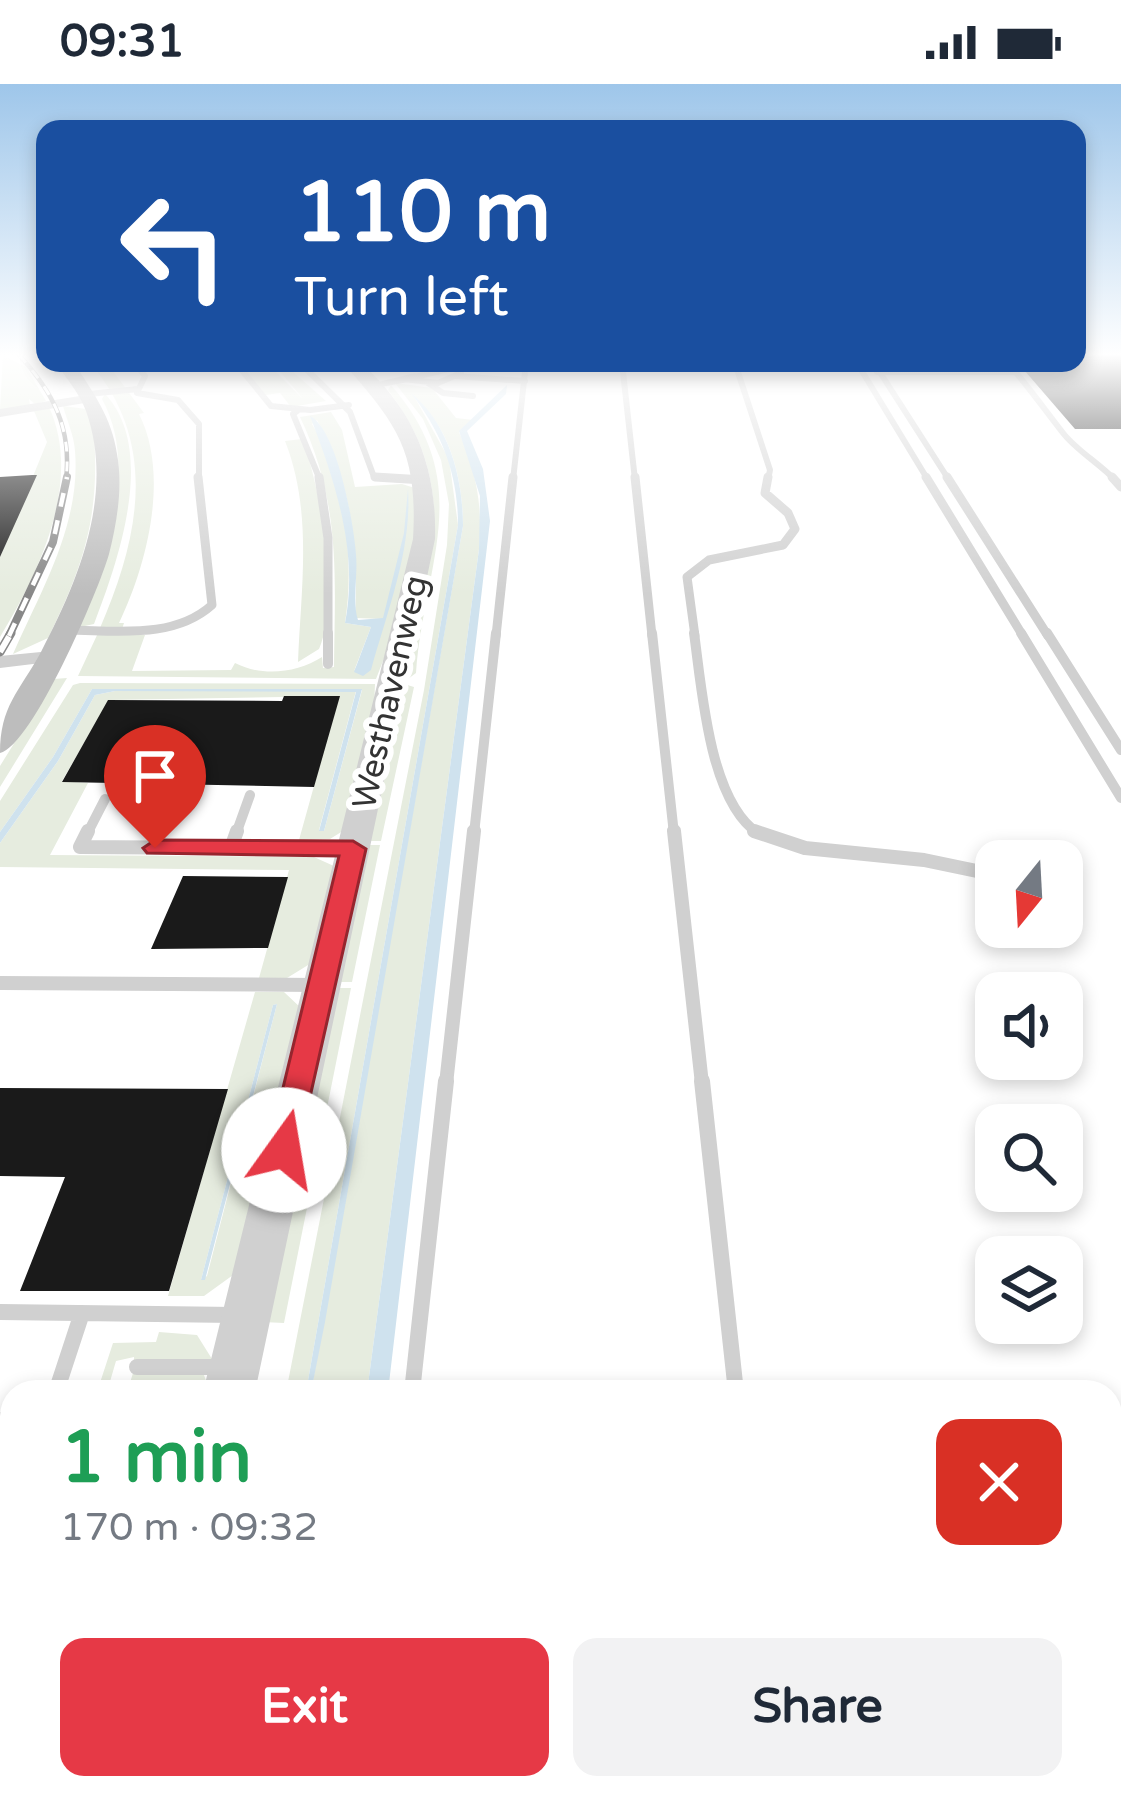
<!DOCTYPE html>
<meta charset="utf-8">
<style>
body{margin:0;font-family:"Varela Round",sans-serif;background:#f2f2f3;color:#1f2937;height:100vh;display:flex;flex-direction:column;font-size:45px;white-space:nowrap}
*{box-sizing:border-box;margin:0}
p{font-size:39px;color:#747a83}
.icon{flex:none;width:66px;height:66px;fill:none;stroke:currentColor;stroke-width:2;stroke-linecap:round;stroke-linejoin:round}
.map{position:relative;flex:1;overflow:hidden}
.drawer{position:absolute;left:0px;top:1296px;width:1122px;height:420px;display:flex;flex-direction:column;background:#fff;border-radius:36px 36px 0 0;box-shadow:0 6px 18px #0003}
.drawer>*{flex:none}
.top-card{position:absolute;left:36px;top:36px;width:1050px;height:252px;border-radius:24px;box-shadow:0 6px 18px #0003;background:#1a4fa0;color:#fff;overflow:hidden}
.needle{width:78px;rotate:198deg}
.tools{position:absolute;left:975px;top:756px;display:grid;gap:24px}
.tools a{display:grid;place-items:center;width:108px;height:108px;border-radius:24px;background:#fff;box-shadow:0 6px 18px #0003;font-size:60px}
.pin{position:absolute;display:grid;place-items:center;width:102px;height:102px;color:#fff;margin:-123px -51px;border-radius:50% 50% 50% 0;rotate:-45deg;box-shadow:0 0 12px #0007}
.pin .icon{rotate:45deg}
.me{position:absolute;width:132px;margin:-66px;rotate:13deg;stroke-linejoin:round;filter:drop-shadow(0 0 9px #0008)}
.turn{display:flex;align-items:center;gap:42px;height:252px;padding:0 60px;font-size:54px}
.turn .icon{width:156px;height:156px;stroke-width:2.5}
.turn b{display:block;font-size:84px;line-height:102px}
.round{display:grid;place-items:center;flex:none;width:126px;height:126px;border-radius:24px;background:#f2f2f3}
.head{display:flex;align-items:center;justify-content:space-between;height:204px;padding:0 60px}
h1{font-size:72px;font-weight:700;line-height:90px;color:#1e9e55}
.button{display:flex;gap:24px;margin-top:auto;padding:24px 60px}
.button a{flex:1;height:138px;border-radius:24px;background:#e63946;color:#fff;font-size:48px;font-weight:700;line-height:138px;text-align:center}
.button a+a{background:#f2f2f3;color:#1f2937}
.status{display:flex;justify-content:space-between;align-items:center;height:84px;padding:0 60px;background:#fff;direction:ltr}
.status svg{height:33px;fill:currentColor}
.map>svg:first-child{display:block}
.green{fill:#e6ecdf;fill-rule:evenodd}
.water{fill:#cfe2ee}
.building{fill:#1a1a1a}
.lines{fill:none;stroke-linecap:round;stroke-linejoin:round}
.service-far5{stroke:#d0d0d0;stroke-width:6}
.service-far4{stroke:#d0d0d0;stroke-width:9}
.service-far3{stroke:#d0d0d0;stroke-width:10}
.service-far2{stroke:#d0d0d0;stroke-width:14}
.service-far1{stroke:#d0d0d0;stroke-width:16}
.service{stroke:#d0d0d0;stroke-width:22}
.minor{fill:#d0d0d0;fill-rule:evenodd}
.tertiary{fill:#d0d0d0;fill-rule:evenodd}
.secondary{fill:#bdbdbd;fill-rule:evenodd}
.rail-far2-casing{stroke:#888;stroke-width:4.5}
.rail-far1-casing{stroke:#888;stroke-width:8}
.rail-casing{stroke:#888;stroke-width:9}
.rail-far2{stroke:#fff;stroke-width:3;stroke-dasharray:10;stroke-linecap:butt}
.rail-far1{stroke:#fff;stroke-width:4.5;stroke-dasharray:14;stroke-linecap:butt}
.rail{stroke:#fff;stroke-width:6;stroke-dasharray:18;stroke-linecap:butt}
.route{fill:#e63946;stroke:#96252e;stroke-width:3}
.labels{text-anchor:middle;stroke-width:12;stroke-linejoin:round;paint-order:stroke}
.street-label{font-size:33px;fill:#333;stroke:#fff}
</style>
<div class="status"><b>09:31</b><svg viewBox="0 0 49 12"><path d="M0 12V9h3v3zM5 12V6h3v6zM10 12V3h3v9zM15 12V0h3v12zM26 1h20v11H26zM47 4h2v5h-2z"/></svg></div>
<div class="map">
<svg width="1121" height="1716" viewBox="0 0 1121 1716">
<rect width="100%" height="100%" fill="#fff"/>
<!-- green -->
<path class="green" d="M3,271L26,283L46,317L35,320L29,315L30,321L0,326Z
M107,279L144,329L139,330C170,391 147,481 119,539H124L122,545L100,544C139,454 159,360 91,280Z
M240,279H267L303,315L273,279H283L326,317L291,323L280,309L265,311Z
M395,299L432,304L456,334L473,336L459,348C476,387 483,422 479,465L367,1308H311L463,442C463,397 451,344 415,314L449,375L458,441L306,1308H286L424,606L447,461L449,420L441,376L423,335Z
M391,301C477,400 424,478 416,589L408,595L406,577L434,425C431,378 416,343 388,306Z
M105,310C157,365 119,475 94,540L80,543C101,470 141,388 102,315Z
M63,322L86,325L93,337C101,426 87,475 48,554L13,570C41,506 81,441 75,367C74,351 67,337 63,322Z
M49,323C83,397 39,489 0,553V473L47,358L34,327L0,331Z
M331,328L342,346L355,403L402,400L418,405C417,467 400,537 376,595L78,592L98,549L145,551L132,587L231,586L235,579C262,593 297,589 322,573L323,584L334,583C335,490 341,419 300,333ZM317,336C351,396 359,466 355,534L383,535L354,587L371,543L345,539C355,476 345,394 312,340Z
M302,355C321,403 340,518 319,565L298,578C301,503 313,428 285,357Z
M67,594L0,703V682L54,595Z
M80,599L375,600L374,625L346,745L330,755L299,756L339,612L109,616L62,697L88,699L50,771L314,773L336,783L313,878L287,894H259L289,786L0,783V759L58,677L95,611L115,607H356L319,746L324,747L362,606L92,605L53,673L0,748V717L73,601Z
M404,600L414,603L381,757H367Z
M366,761H380L352,898H336Z
M335,904H351L284,1239L263,1238Z
M255,908H284L302,925L240,1186L204,1212H168ZM277,920L207,1192L201,1196L273,921Z
M159,1248L197,1251L212,1275L134,1277V1273L116,1277L109,1301L129,1302L133,1289L204,1291L210,1308H97L113,1259L156,1258Z"/>
<!-- water -->
<path class="water" d="M507,301L506,310L467,347L483,385L490,437L388,1308H367L479,465L480,412L459,347Z
M411,309C449,340 463,394 463,442L325,1238L311,1308H306L458,441C458,390 442,349 411,309Z
M310,332C337,345 354,440 356,471C358,492 352,518 358,536L383,534L404,449L408,405C412,466 387,528 371,586L363,592L354,588L371,543L345,539C359,468 335,397 310,332Z
M92,605H362L324,747H319L356,608L115,607L95,611L58,677L0,759V748L53,673Z
M277,920L205,1196H201L273,921Z"/>
<!-- building -->
<path class="building" d="M1077,271H1121V345H1075L1018,279H1077Z
M32,391H37L0,473V393Z
M284,612H340L314,703L62,698L108,616L282,617Z
M183,792L288,793L268,864L151,865Z
M0,1004L228,1005L169,1207H20L65,1093L0,1092Z"/>
<g class="lines">
<!-- service-far5 -->
<path class="service-far5" d="M135,279L145,292L137,309L178,316L199,340V396
M236,279L271,322L310,326L349,321
M300,279L350,328L374,393L424,396
M622,279L635,396
M735,279L770,386L768,396
M857,279L928,396
M874,279L949,396
M1008,279C1028,302 1045,326 1063,349C1076,366 1100,380 1115,396
M877,288H1016
M455,292L525,297
M415,293L461,282
M404,295L438,299L461,289V282
M428,299L443,309L473,312
M89,310L138,305
M297,327L293,330L320,396
M513,396L526,279"/>
<!-- service-far4 -->
<path class="service-far4" d="M319,393L328,454V552
M375,393L424,396
M635,393L652,552
M926,393L1023,552
M947,393L1048,552
M1112,393L1121,403
M66,546C115,546 173,556 212,521L198,393
M496,552L513,393
M695,552L687,493L709,476L783,461L795,445L788,429L765,409L768,393"/>
<!-- service-far3 -->
<path class="service-far3" d="M328,549V580
M652,549L674,750
M694,549C702,605 709,718 759,750
M1021,549L1121,714
M1047,549L1121,666
M87,750L105,715
M236,750L250,711
M474,750L496,549"/>
<!-- service-far2 -->
<path class="service-far2" d="M88,747L80,763L353,765
M674,747L702,1000
M754,747L805,764L924,776L996,791
M231,764L237,747
M0,899L317,901
M446,1000L474,747"/>
<!-- service-far1 -->
<path class="service-far1" d="M702,997L736,1308
M0,1228L235,1231
M137,1283H222
M56,1308L82,1229
M412,1308L446,997"/>
<!-- service -->
<path class="service" d="M0,1339H12
M1110,1403L1121,1404
M0,1545H12
M334,1716L336,1704"/>
<!-- minor -->
<path class="minor" d="M415,289L419,296L376,304L370,300Z
M92,310L97,317L0,333V325Z
M51,567L58,569V577L0,584V572Z"/>
<!-- tertiary -->
<path class="tertiary" d="M343,279H361C415,327 437,383 435,455L255,1308H203L413,455C418,368 398,341 343,279Z
M106,1704H170L169,1716H103Z"/>
<!-- secondary -->
<path class="secondary" d="M56,279H74C93,308 112,334 117,370C123,402 117,439 109,470C99,506 32,662 0,669C0,622 19,608 41,568C79,495 115,409 86,327C80,310 66,294 56,279Z"/>
<!-- rail-far2 casing -->
<g class="rail-far2-casing">
<path id="rail-far2" d="M19,271C53,308 72,344 66,396"/>
</g>
<!-- rail-far1 casing -->
<g class="rail-far1-casing">
<path id="rail-far1" d="M9,552L53,458L67,393"/>
</g>
<!-- rail casing -->
<g class="rail-casing">
<path id="rail" d="M0,568L11,549"/>
</g>
<!-- rail-far2 -->
<use href="#rail-far2" class="rail-far2"/>
<!-- rail-far1 -->
<use href="#rail-far1" class="rail-far1"/>
<!-- rail -->
<use href="#rail" class="rail"/>
</g>
<!-- sky -->
<linearGradient id="sky" x2="0" y2="1"><stop stop-color="#9ec6ea"/><stop offset="0.53" stop-color="#fff"/><stop offset="1" stop-color="#fff" stop-opacity="0"/></linearGradient>
<rect width="1121" height="511" fill="url(#sky)"/>
<!-- route -->
<path class="route" d="M155,756L353,757L366,765L296,1075L284,1079L273,1075L268,1066L339,772L147,769L143,764Z"/>
<g class="labels">
<!-- street labels -->
<g class="street-label">
<text transform="translate(389 608) rotate(-77)" y="12">Westhavenweg</text>
</g>
</g>
</svg>
<div class="tools">
<a><svg class="needle" viewBox="-14 -14 28 28"><path d="M0-13l5 13h-10z" fill="#e53935"/><path d="M0 13l5-13h-10z" fill="#747a83"/></svg></a>
<a><svg class="icon" aria-label="sound" viewBox="0 0 24 24"><path d="M4 9h4l5-4v14l-5-4H4zM17 9q2 3 0 6"/></svg></a>
<a><svg class="icon" aria-label="search" viewBox="0 0 24 24"><circle cx="10" cy="10" r="6"/><path d="M15 15l6 6"/></svg></a>
<a><svg class="icon" aria-label="layers" viewBox="0 0 24 24"><path d="M12 4l9 5-9 5-9-5zM3 14l9 5 9-5"/></svg></a>
</div>
<div class="pin" style="left:155px;top:764px;background:#d93025"><svg class="icon" aria-label="arrive" viewBox="0 0 24 24"><path d="M6 21V4h12l-3 4 3 4H6"/></svg></div>
<svg class="me" style="left:284px;top:1066px" viewBox="-20 -20 40 40"><circle r="19" fill="#fff"/><path d="M0-13L10 11 0 6-10 11z" fill="#e63946"/></svg>
<div class="top-card">
<div class="turn"><svg class="icon" aria-label="left" viewBox="0 0 24 24"><path d="M17 20v-9H6M10 6l-5 5 5 5"/></svg><div><b>110 m</b>Turn left</div></div>
</div>
<section class="drawer">
<div class="head"><div><h1>1 min</h1><p>170 m · 09:32</p></div><a class="round" style="background:#d93025;color:#fff"><svg class="icon" aria-label="close" viewBox="0 0 24 24"><path d="M6 6l12 12M18 6L6 18"/></svg></a></div>
<div class="button"><a>Exit</a><a>Share</a></div>
</section>
</div>
